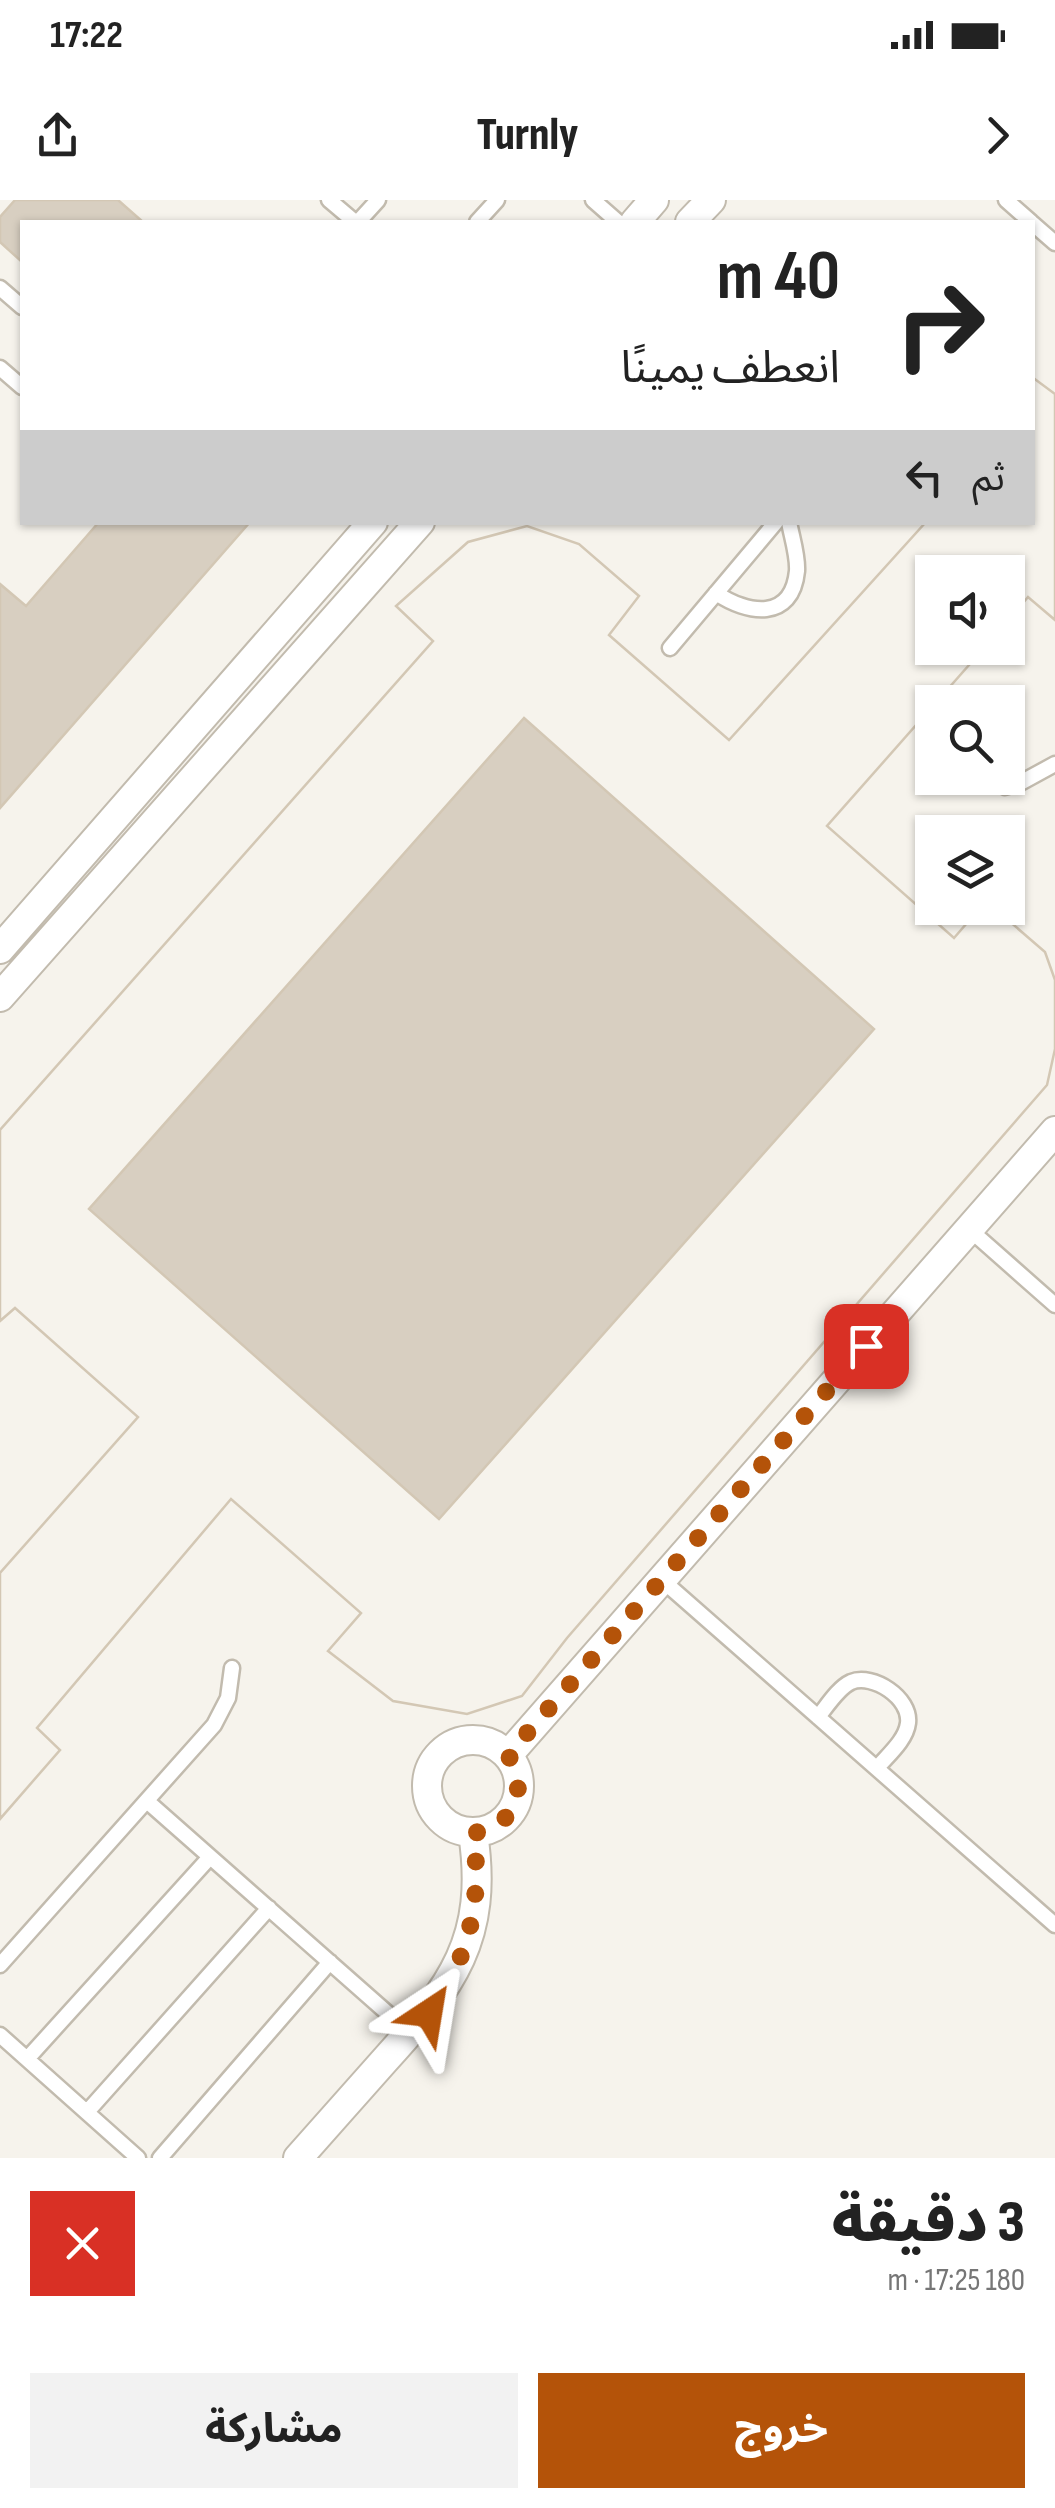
<!DOCTYPE html>
<html lang="ar">
<meta charset="utf-8">
<style>
body{margin:0;font-family:"Sofia Sans Condensed","Noto Sans Arabic",sans-serif;background:#f2f2f2;color:#222;direction:rtl;height:100vh;display:flex;flex-direction:column;font-size:38px;white-space:nowrap}
*{box-sizing:border-box;margin:0}
p{font-size:32px;color:#767676}
.icon{flex:none;width:55px;height:55px;fill:none;stroke:currentColor;stroke-width:2;stroke-linecap:round;stroke-linejoin:round}
.map{position:relative;height:1958px;overflow:hidden;direction:ltr}
.sheet{display:flex;flex-direction:column;background:#fff;flex:1}
.sheet>*{flex:none}
.top-card{position:absolute;left:20px;top:20px;width:1015px;height:305px;border-radius:0px;box-shadow:0 2px 8px #0004;direction:rtl;background:#fff;color:#222;overflow:hidden}
.buttons{position:absolute;left:915px;top:355px;display:grid;gap:20px}
.buttons a{display:grid;place-items:center;width:110px;height:110px;border-radius:0px;background:#fff;box-shadow:0 2px 8px #0004;font-size:50px}
.pin{position:absolute;display:grid;place-items:center;width:85px;height:85px;color:#fff;margin:-42px;border-radius:20px;box-shadow:0 5px 15px #0006}
.me{position:absolute;width:110px;margin:-55px;rotate:33deg;stroke-linejoin:round;filter:drop-shadow(0 0 8px #0008)}
.turn{display:flex;align-items:center;gap:35px;height:210px;padding:0 30px;font-size:45px}
.turn .icon{width:130px;height:130px;stroke-width:2.5}
.turn b{display:block;font-size:70px;line-height:85px}
.then{display:flex;align-items:center;height:95px;padding:0 30px;background:#0003;gap:20px;font-size:38px}
.round{display:grid;place-items:center;flex:none;width:105px;height:105px;border-radius:0px;background:#f2f2f2}
.summary{display:flex;align-items:center;justify-content:space-between;height:170px;padding:0 30px}
h1{font-size:60px;font-weight:800;line-height:75px}
.action{display:flex;gap:20px;margin-top:auto;padding:20px 30px}
.action a{flex:1;height:115px;border-radius:0px;background:#b45309;color:#fff;font-size:40px;font-weight:800;line-height:115px;text-align:center}
.action a+a{background:#f2f2f2;color:#222}
.status{display:flex;justify-content:space-between;align-items:center;height:70px;padding:0 50px;background:#fff;direction:ltr}
.status svg{height:28px;fill:currentColor}
header{display:flex;justify-content:space-between;align-items:center;height:130px;padding:0 30px;background:#fff;font-size:45px;font-weight:800}
.map>svg:first-child{display:block}
.building{fill:#d8cfc1;stroke:#d3c7b4;stroke-width:2.5;fill-rule:evenodd}
.lines{fill:none;stroke-linecap:round;stroke-linejoin:round}
.service-casing{stroke:#c2bbae;stroke-width:19}
.minor-casing{stroke:#c2bbae;stroke-width:32}
.service{stroke:#fff;stroke-width:14}
.minor{stroke:#fff;stroke-width:28}
.route{stroke:#b45309;stroke-width:18;stroke-dasharray:0 32.4}
</style>
<div class="status"><b>17:22</b><svg viewBox="0 0 49 12"><path d="M0 12V9h3v3zM5 12V6h3v6zM10 12V3h3v9zM15 12V0h3v12zM26 1h20v11H26zM47 4h2v5h-2z"/></svg></div>
<header><svg class="icon" aria-label="forward" viewBox="0 0 24 24"><path d="M9 5l7 7-7 7"/></svg>Turnly<svg class="icon" aria-label="share" viewBox="0 0 24 24"><path d="M12 15V3M7 8l5-5 5 5M5 13v7h14v-7"/></svg></header>
<div class="map">
<svg width="1055" height="1958" viewBox="0 0 1055 1958">
<rect width="100%" height="100%" fill="#f6f3ec"/>
<!-- building -->
<path class="building" d="M15,0H118L143,22H22V62L0,42V17Z
M1032,177L1055,194V420L1028,397L1008,421V372H932V448H984L827,626L954,738L980,708H994L1045,752L1055,780V849L1047,885L567,1438L522,1496L467,1514L393,1501L328,1451L361,1413L231,1299L37,1528L60,1550L0,1619V1373L138,1217L15,1108L0,1121V930L433,441L396,406L468,342L527,326L579,344L639,396L609,435L729,540L926,322H1032ZM524,518L874,829L439,1319L89,1009Z
M1032,177L1055,194V420L1028,397L1008,421V372H932V448H984L827,626L954,738L980,708H994L1045,752L1055,780V849L1047,885L567,1438L522,1496L467,1514L393,1501L328,1451L361,1413L231,1299L37,1528L60,1550L0,1619V1373L138,1217L15,1108L0,1121V930L433,441L396,406L468,342L527,326L579,344L639,396L609,435L729,540L926,322H1032Z
M99,322H250L0,608V384L26,406Z"/>
<g class="lines">
<!-- service casing -->
<g class="service-casing">
<path id="service" d="M329,0L355,22
M593,0L618,22
M1006,0L1031,22
M358,22L378,0
M477,22L497,0
M1032,23L1055,43
M0,88L22,107
M0,168L22,187
M716,393C747,414 792,422 797,371C798,356 792,338 789,322
M670,448L776,322
M1005,587L1022,582L1055,564
M969,1029L1055,1105
M662,1380L1055,1725
M818,1517C827,1506 838,1488 851,1482C873,1473 911,1498 908,1523C906,1540 888,1555 877,1568
M148,1602L410,1833
M0,1765L214,1525L228,1498L232,1468
M0,1835L138,1958
M27,1859L210,1657
M87,1912L269,1708
M160,1958L330,1762"/>
</g>
<!-- minor casing -->
<g class="minor-casing">
<path id="minor" d="M635,22L654,0
M690,22L711,0
M0,749L373,322
M0,797L420,322
M427 1586a46 46 0 1 1 92 0a46 46 0 1 1-92 0Z
M508,1555L1055,931
M298,1958C327,1925 356,1893 385,1860C452,1786 489,1739 473,1633"/>
</g>
<!-- service -->
<use href="#service" class="service"/>
<!-- minor -->
<use href="#minor" class="minor"/>
</g>
<g class="lines">
<!-- route -->
<path class="route" d="M429,1813C469,1759 483,1700 473,1633C514,1627 530,1590 508,1555L866,1146"/>
</g>
</svg>
<div class="buttons">
<a><svg class="icon" aria-label="sound" viewBox="0 0 24 24"><path d="M4 9h4l5-4v14l-5-4H4zM17 9q2 3 0 6"/></svg></a>
<a><svg class="icon" aria-label="search" viewBox="0 0 24 24"><circle cx="10" cy="10" r="6"/><path d="M15 15l6 6"/></svg></a>
<a><svg class="icon" aria-label="layers" viewBox="0 0 24 24"><path d="M12 4l9 5-9 5-9-5zM3 14l9 5 9-5"/></svg></a>
</div>
<div class="pin" style="left:866px;top:1146px;background:#d93025"><svg class="icon" aria-label="arrive" viewBox="0 0 24 24"><path d="M6 21V4h12l-3 4 3 4H6"/></svg></div>
<svg class="me" style="left:429px;top:1813px" viewBox="-20 -20 40 40"><path d="M0-17L14 15 0 8-14 15z" fill="#b45309" stroke="#fff" stroke-width="4"/></svg>
<div class="top-card">
<div class="turn"><svg class="icon" aria-label="right" viewBox="0 0 24 24"><path d="M7 20v-9h11M14 6l5 5-5 5"/></svg><div><b>40 m</b>انعطف يمينًا</div></div>
<div class="then">ثم<svg class="icon" aria-label="left" viewBox="0 0 24 24"><path d="M17 20v-9H6M10 6l-5 5 5 5"/></svg></div>
</div>
</div>
<section class="sheet">
<div class="summary"><div><h1>3 دقيقة</h1><p>180 m · 17:25</p></div><a class="round" style="background:#d93025;color:#fff"><svg class="icon" aria-label="close" viewBox="0 0 24 24"><path d="M6 6l12 12M18 6L6 18"/></svg></a></div>
<div class="action"><a>خروج</a><a>مشاركة</a></div>
</section>
